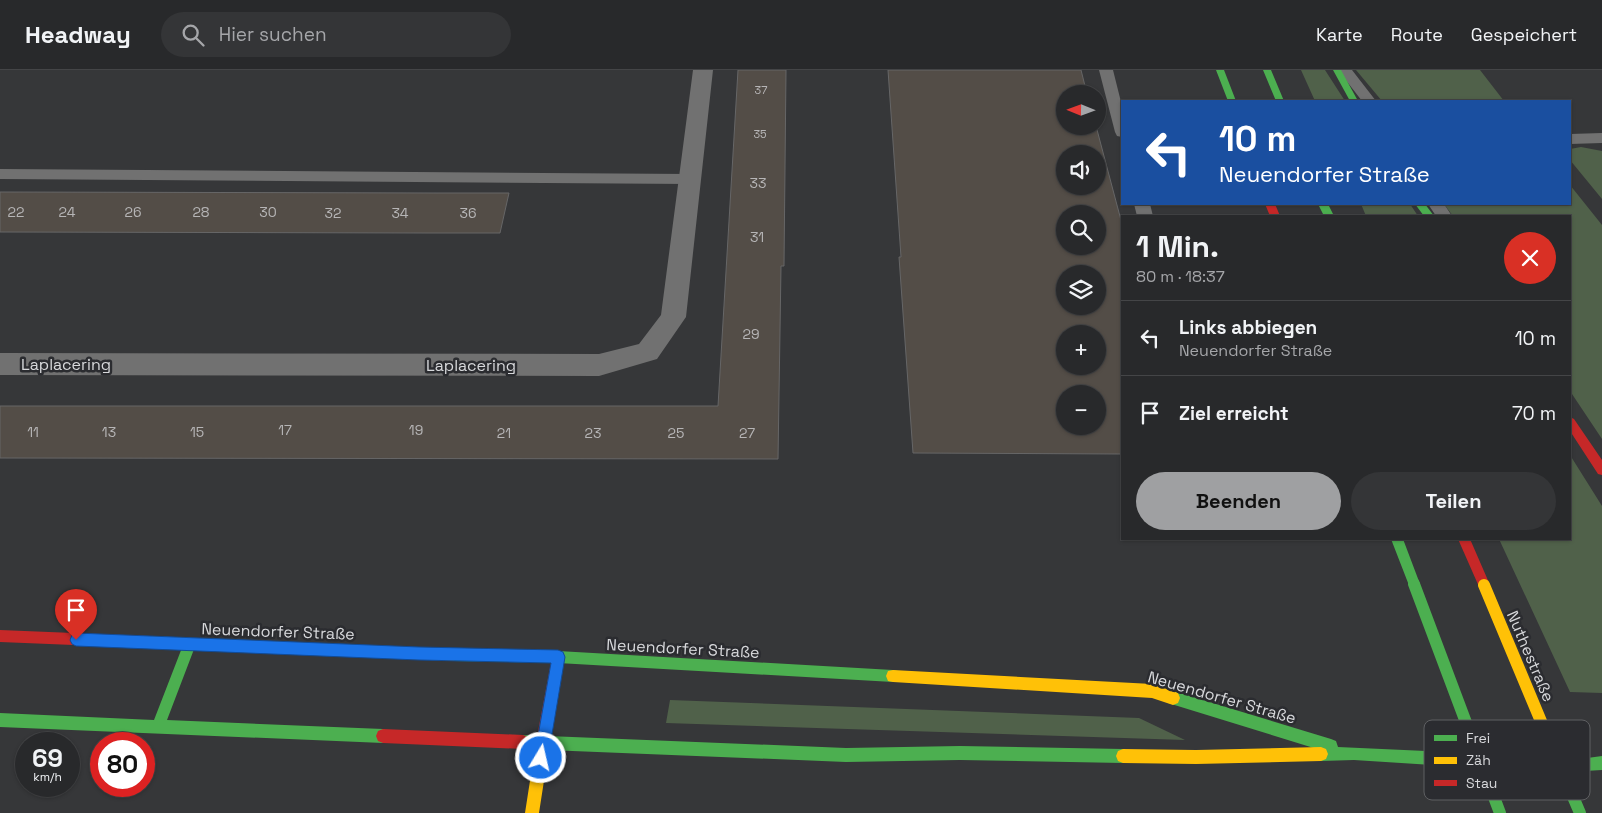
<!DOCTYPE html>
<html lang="de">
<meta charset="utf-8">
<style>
body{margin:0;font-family:"Space Grotesk",sans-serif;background:#343537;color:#f1f3f6;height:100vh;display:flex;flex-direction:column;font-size:19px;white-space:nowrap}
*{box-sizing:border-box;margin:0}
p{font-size:16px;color:#a5a6a9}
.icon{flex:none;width:28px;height:28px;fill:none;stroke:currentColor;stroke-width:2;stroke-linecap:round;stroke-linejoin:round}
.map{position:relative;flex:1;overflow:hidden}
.sheet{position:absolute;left:1121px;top:145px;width:450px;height:325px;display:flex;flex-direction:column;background:#28292b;border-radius:0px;box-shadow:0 1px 4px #0004,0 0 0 1px #444547}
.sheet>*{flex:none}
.top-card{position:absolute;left:1121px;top:30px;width:450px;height:105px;border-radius:0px;box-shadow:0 1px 4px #0004,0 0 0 1px #444547;background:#1a4fa0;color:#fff;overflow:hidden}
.needle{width:32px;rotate:271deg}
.tools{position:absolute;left:1056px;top:15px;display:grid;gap:10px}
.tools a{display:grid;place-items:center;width:50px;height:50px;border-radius:50%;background:#28292b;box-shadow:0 1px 4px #0004,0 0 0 1px #444547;font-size:25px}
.speed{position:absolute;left:15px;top:662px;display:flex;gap:10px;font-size:25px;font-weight:700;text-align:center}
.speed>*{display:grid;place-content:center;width:65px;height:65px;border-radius:50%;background:#28292b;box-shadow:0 1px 4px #0004,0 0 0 1px #444547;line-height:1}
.speed small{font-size:12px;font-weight:400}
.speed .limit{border:8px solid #d22;background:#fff;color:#111}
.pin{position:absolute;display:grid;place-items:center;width:42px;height:42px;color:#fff;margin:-51px -21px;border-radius:50% 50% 50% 0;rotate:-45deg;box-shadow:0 0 5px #0007}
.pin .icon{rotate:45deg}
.me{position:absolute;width:55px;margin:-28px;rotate:9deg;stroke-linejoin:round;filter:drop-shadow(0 0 4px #0008)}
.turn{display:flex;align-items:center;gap:18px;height:105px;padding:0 15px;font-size:22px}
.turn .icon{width:65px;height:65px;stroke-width:2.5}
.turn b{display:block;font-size:35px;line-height:42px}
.round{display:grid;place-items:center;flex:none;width:52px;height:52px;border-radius:26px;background:#343537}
.headline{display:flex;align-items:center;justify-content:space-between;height:85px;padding:0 15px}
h1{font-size:30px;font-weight:600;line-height:38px}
.cta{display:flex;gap:10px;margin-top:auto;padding:10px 15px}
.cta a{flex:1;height:58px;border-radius:30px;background:#9fa0a2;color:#111;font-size:20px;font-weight:600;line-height:58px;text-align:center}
.cta a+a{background:#343537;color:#f1f3f6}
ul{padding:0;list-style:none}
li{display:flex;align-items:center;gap:15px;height:75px;padding:0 15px;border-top:1px solid #444547}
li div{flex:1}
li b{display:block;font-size:19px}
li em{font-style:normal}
header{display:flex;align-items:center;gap:30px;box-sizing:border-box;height:70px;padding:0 25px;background:#28292b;border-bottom:1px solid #444547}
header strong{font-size:24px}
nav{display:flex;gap:28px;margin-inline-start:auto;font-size:18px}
.search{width:350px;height:45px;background:#343537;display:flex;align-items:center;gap:12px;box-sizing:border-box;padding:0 18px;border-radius:28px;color:#a5a6a9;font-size:19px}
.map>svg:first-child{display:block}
.green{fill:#50614a}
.building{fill:#534d47;stroke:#666667;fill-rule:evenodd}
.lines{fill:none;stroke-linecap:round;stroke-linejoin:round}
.secondary-tunnel{stroke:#4e4f51;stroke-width:30;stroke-dasharray:30 15;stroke-linecap:butt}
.lane{fill:#717171;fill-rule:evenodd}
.street{fill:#717171;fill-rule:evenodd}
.fast{fill:#4caf50;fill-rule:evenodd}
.slow{fill:#ffc107;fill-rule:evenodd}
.jam{fill:#c62828;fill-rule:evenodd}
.fast-bridge{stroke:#4caf50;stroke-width:12}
.slow-bridge{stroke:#ffc107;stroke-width:12}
.route{fill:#1a73e8;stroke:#114b97}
.labels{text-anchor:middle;stroke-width:5;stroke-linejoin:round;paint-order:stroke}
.far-number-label{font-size:11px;fill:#b6b5b6}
.number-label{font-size:14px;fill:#b6b5b6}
.street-label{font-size:16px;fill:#d7d8db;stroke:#2b2c30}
.key{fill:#2b2c30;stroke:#5f6063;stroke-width:1}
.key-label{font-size:14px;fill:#d7d8db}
</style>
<header>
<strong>Headway</strong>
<div class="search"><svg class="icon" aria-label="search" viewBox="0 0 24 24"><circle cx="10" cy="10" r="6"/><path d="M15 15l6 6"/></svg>Hier suchen</div>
<nav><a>Karte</a><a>Route</a><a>Gespeichert</a></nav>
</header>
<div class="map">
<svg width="1602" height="743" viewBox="0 0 1602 743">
<rect width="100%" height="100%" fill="#363739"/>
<!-- green -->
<path class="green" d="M1301,0H1325L1345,31H1315Z
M1356,0H1480L1504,31H1382Z
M1581,77L1602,81V129L1570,90V79Z
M1570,115L1602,155V369L1570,321V146H1453L1444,134H1570Z
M1361,134H1410L1418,146H1366Z
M1570,385L1602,436V623L1570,622L1499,469H1570Z
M670,630L1139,648L1185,670L666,653Z"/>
<!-- building -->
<path class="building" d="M738,0H786L784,196H781L778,389L0,388V336H718Z
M888,0H1081L1087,24H1065V56H1096L1122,154V384L913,383L899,187H901ZM1065,84H1098V116H1065ZM1065,144H1098V176H1065ZM1065,204H1098V236H1065ZM1065,264H1098V296H1065ZM1065,324H1098V356H1065Z
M0,122L438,123H509L500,163H426L0,162Z"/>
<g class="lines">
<!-- secondary-tunnel -->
<path class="secondary-tunnel" d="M1460,689L1579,694"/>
<!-- lane -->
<path class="lane" d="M1099,0H1113L1122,36V67L1117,66L1115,62Z
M1338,0H1352L1376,31H1362Z
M1602,63V73L1570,74V64Z
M0,99L690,104L695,105L698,109L695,113L690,114L0,109Z
M1134,134H1150L1153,146H1137Z
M1428,134H1444L1452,146H1436Z"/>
<!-- street -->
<path class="street" d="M693,0H713L686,247L657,289L599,306L0,305V283L599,284L639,274L661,245Z"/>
<!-- fast -->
<path class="fast" d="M1216,0H1224L1236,31H1228Z
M1263,0H1271L1284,31H1276Z
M1333,0H1341L1358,31H1350Z
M1318,134H1328L1334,146H1324Z
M1415,134H1425L1434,146H1424Z
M1391,469H1403L1420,514L1418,518L1414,520L1410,518Z
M190,568L195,570L196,574L167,650L383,659L388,661L390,666L388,671L383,673L0,657V643L154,650L185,570Z
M453,579L558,581L893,600L898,601L900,606L898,611L893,612L558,593L453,591L448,589L447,585L448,581Z
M1173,621L1331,669L1336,671L1338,677L1448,682L1453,684L1455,689L1453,694L1448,696L1354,690L1321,691L1316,689L1314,684L1317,679L1168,633L1166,628L1168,623Z
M523,665L846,678L960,676L1123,679L1128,681L1130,686L1128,691L1123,693L960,690L846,692L523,679L518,677L516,672L518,667Z
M1602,686V700L1585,701L1580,699L1578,694L1580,689Z"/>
<!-- slow -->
<path class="slow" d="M147,566L453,579L458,581L459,585L458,589L453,591L147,578L142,576L141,572L142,568Z
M893,600L1152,614L1178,623L1180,628L1178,633L1173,635L1152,628L893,612L888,611L886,606L888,601Z
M543,665L548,667L550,672L539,743H525L536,672L538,667Z
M1321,677L1326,679L1328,684L1326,689L1321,691L1196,694L1123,693L1118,691L1116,686L1118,681L1123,679L1196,680Z"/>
<!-- jam -->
<path class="jam" d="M1265,134H1275L1280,146H1270Z
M1570,347L1574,349L1602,390V405L1598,404L1570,361Z
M1458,469H1470L1490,515L1488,519L1484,521L1480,519Z
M0,560L147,566L152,568L153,572L152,576L147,578L0,572Z
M558,581L563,583L564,587L550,672L548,677L543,679L538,677L536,672L552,587L553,583Z
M383,659L523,665L528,667L530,672L528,677L523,679L383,673L378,671L376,666L378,661Z"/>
<!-- fast-bridge -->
<path class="fast-bridge" d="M1414,514L1500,743
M1548,668L1580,743"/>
<!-- slow-bridge -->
<path class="slow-bridge" d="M1484,515L1548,668"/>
</g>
<!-- route -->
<path class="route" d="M76,563L419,577L558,580L563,582L565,587L548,688L546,693L541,695L536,693L534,688L551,593L419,590L76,576L72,574L70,570L72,565Z"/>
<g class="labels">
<!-- far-number labels -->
<g class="far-number-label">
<text x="761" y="24">37</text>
<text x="760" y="68">35</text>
</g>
<!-- number labels -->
<g class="number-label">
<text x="758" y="118">33</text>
<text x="16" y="147">22</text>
<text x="67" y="147">24</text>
<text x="133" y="147">26</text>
<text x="201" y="147">28</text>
<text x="268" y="147">30</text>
<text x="333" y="148">32</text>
<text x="400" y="148">34</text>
<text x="468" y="148">36</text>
<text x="757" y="172">31</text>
<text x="751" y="269">29</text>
<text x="285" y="365">17</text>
<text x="416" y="365">19</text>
<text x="33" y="367">11</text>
<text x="109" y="367">13</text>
<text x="197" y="367">15</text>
<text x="504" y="368">21</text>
<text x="593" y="368">23</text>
<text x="676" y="368">25</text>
<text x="747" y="368">27</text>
</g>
<!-- street labels -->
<g class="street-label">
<text x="66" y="300">Laplacering</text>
<text x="471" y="301">Laplacering</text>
<text transform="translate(278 561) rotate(2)" y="6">Neuendorfer Straße</text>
<text transform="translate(683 578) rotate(3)" y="6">Neuendorfer Straße</text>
<text transform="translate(1531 586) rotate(67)" y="6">Nuthestraße</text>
<text transform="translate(1222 627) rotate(16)" y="6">Neuendorfer Straße</text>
</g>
</g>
<!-- legend -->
<rect x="1424" y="650" width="166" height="80" rx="8" class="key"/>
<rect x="1434" y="665" width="23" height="6" fill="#4caf50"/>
<rect x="1434" y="687" width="23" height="7" fill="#ffc107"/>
<rect x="1434" y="710" width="23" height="6" fill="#c62828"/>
<g class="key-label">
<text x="1466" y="673">Frei</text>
<text x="1466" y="695">Zäh</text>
<text x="1466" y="718">Stau</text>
</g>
</svg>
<div class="tools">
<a><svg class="needle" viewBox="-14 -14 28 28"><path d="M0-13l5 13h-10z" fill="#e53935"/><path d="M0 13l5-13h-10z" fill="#a5a6a9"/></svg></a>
<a><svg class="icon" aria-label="sound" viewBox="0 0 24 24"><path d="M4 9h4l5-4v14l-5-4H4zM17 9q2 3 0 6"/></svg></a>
<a><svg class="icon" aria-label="search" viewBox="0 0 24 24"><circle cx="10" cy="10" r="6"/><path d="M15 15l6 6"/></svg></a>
<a><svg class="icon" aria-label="layers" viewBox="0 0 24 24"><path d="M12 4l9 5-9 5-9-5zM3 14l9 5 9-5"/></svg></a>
<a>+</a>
<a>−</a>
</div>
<div class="speed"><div>69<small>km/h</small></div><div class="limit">80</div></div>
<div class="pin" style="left:76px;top:570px;background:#d93025"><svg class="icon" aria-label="arrive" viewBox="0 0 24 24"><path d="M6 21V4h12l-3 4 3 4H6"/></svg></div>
<svg class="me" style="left:541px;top:688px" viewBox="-20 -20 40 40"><circle r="17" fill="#1a73e8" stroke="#fff" stroke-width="3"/><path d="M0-11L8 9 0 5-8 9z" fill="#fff"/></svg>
<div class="top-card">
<div class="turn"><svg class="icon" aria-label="left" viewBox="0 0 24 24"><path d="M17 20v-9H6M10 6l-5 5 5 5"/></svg><div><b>10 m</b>Neuendorfer Straße</div></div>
</div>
<section class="sheet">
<div class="headline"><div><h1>1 Min.</h1><p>80 m · 18:37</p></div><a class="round" style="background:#d93025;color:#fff"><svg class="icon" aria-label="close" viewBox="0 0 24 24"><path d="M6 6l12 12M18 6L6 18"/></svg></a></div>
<ul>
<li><svg class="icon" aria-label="left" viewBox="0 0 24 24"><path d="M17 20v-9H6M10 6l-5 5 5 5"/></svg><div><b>Links abbiegen</b><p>Neuendorfer Straße</p></div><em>10 m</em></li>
<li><svg class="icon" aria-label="arrive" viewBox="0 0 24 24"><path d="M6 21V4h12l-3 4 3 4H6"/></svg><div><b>Ziel erreicht</b></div><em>70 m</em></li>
</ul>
<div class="cta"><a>Beenden</a><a>Teilen</a></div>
</section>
</div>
